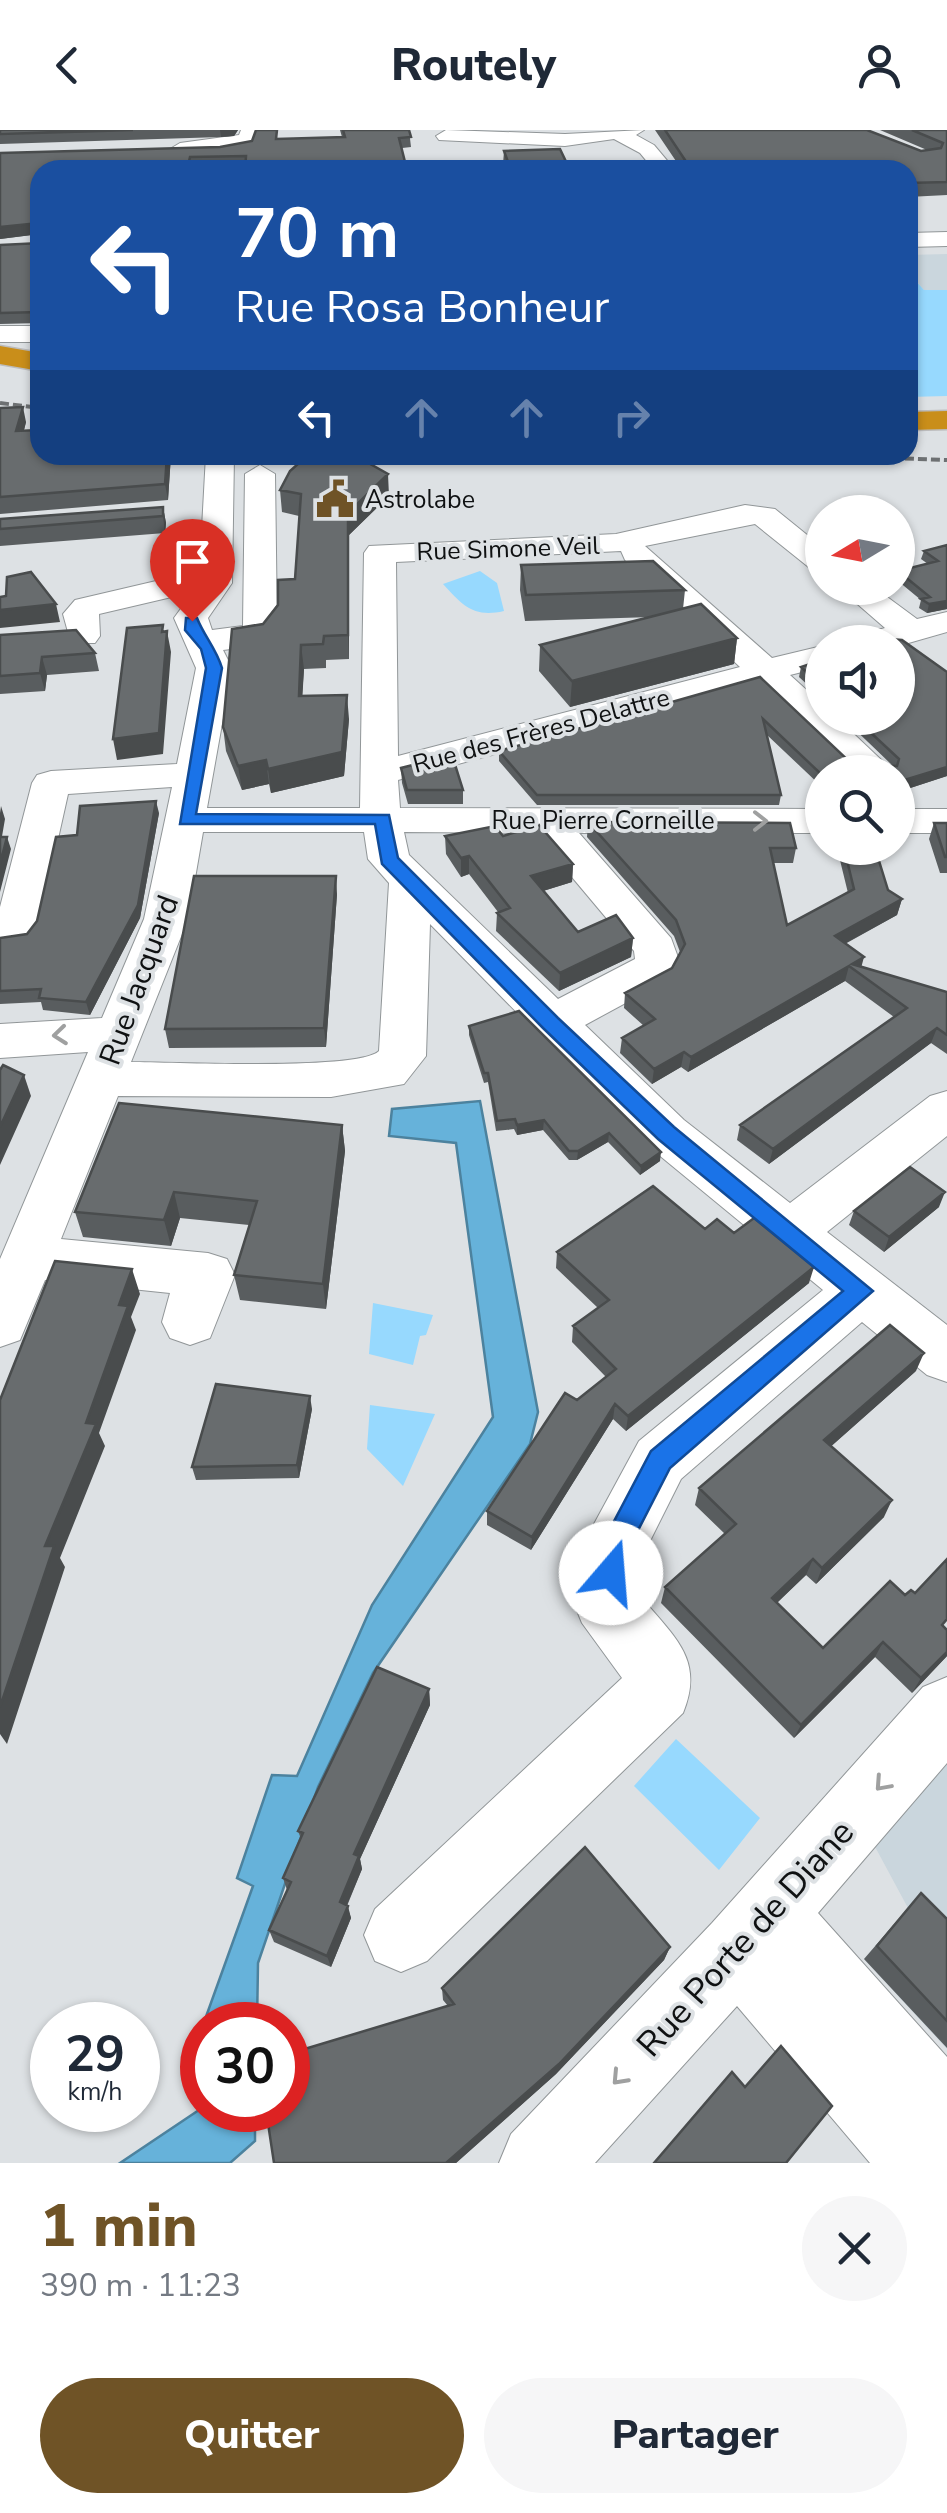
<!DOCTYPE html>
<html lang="fr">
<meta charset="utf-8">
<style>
body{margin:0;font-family:"Nunito Sans",sans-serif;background:#f6f6f7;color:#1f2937;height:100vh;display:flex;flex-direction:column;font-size:38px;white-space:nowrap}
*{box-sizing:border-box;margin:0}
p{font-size:32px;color:#747a83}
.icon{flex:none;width:55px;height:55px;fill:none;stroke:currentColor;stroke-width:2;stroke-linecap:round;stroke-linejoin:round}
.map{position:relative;height:2033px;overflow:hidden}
.details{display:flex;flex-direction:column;background:#fff;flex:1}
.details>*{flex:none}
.hud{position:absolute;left:30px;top:30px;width:888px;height:305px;border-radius:30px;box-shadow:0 2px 8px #0004;background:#1a4fa0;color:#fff;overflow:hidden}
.needle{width:65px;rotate:260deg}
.buttons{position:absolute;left:805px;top:365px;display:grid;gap:20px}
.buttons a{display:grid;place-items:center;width:110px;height:110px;border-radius:50%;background:#fff;box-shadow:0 2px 8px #0004;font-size:50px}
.speed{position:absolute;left:30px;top:1872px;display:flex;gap:20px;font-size:50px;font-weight:700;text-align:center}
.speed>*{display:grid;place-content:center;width:130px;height:130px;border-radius:50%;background:#fff;box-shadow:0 2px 8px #0004;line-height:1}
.speed small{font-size:25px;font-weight:400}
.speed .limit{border:15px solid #d22;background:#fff;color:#111}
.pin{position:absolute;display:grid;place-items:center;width:85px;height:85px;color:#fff;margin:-102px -42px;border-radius:50% 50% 50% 0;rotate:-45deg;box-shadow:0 0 10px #0007}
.pin .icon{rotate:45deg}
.me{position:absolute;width:110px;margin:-55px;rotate:18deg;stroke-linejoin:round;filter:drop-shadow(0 0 8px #0008)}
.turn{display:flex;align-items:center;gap:35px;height:210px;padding:0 40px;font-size:45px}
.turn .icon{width:130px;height:130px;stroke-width:2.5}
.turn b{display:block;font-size:70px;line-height:85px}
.lanes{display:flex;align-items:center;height:95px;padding:0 40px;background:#0003;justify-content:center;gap:50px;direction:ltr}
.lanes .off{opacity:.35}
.round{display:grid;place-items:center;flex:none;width:105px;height:105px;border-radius:52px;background:#f6f6f7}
.head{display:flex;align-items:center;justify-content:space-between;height:170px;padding:0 40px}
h1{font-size:60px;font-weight:800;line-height:75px;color:#6f5326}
.primary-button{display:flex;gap:20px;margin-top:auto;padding:20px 40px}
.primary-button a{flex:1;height:115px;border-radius:60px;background:#6f5326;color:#fff;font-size:40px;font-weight:800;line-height:115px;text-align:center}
.primary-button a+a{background:#f6f6f7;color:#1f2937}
header{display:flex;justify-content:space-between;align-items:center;height:130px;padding:0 40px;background:#fff;font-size:45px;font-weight:800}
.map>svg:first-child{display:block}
.built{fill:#cad6dd}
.green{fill:#97d9fe}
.water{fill:#66b2da;stroke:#4c829e;stroke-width:2.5}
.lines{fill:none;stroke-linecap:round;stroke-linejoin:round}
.minor-casing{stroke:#919698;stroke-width:2}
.highway-casing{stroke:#bcbcbd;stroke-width:3}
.minor{fill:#fff;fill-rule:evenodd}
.highway{fill:#c98e1a;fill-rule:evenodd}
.rail{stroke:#6d7072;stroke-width:4;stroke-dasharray:9 4;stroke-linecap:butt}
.wall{fill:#595d5f}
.shaded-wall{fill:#494c4d}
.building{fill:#686c6e;stroke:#494c4d;stroke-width:2.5}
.oneway{stroke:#9fa0a0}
.route{fill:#1a73e8;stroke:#114b97;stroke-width:2.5}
.labels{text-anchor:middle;stroke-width:8;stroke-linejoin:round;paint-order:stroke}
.far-poi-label{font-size:25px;fill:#0f1112;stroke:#dde1e4;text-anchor:start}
.far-street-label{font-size:25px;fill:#0f1112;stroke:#dde1e4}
.street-label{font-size:30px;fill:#0f1112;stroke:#dde1e4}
.near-street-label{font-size:35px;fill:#0f1112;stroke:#dde1e4}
</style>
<header><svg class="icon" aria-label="back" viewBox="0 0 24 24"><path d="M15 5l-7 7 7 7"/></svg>Routely<svg class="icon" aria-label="person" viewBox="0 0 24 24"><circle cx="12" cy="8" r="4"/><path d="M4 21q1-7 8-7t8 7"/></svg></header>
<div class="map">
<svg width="947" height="2033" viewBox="0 0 947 2033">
<rect width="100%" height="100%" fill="#dde1e4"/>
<!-- built -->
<path class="built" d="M947,124V160H924L908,141V125Z
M947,1629V1919L864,1829L908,1778L873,1713Z"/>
<!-- green -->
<path class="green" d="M908,142L924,160H947V266L908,267Z
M480,441L497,453L504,481C474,488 463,476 443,454Z
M373,1173L433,1185L426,1205L420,1206L413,1235L369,1224Z
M370,1275L435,1284L403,1356L367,1319Z
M676,1609L760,1688L719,1740L634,1656Z"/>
<!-- water -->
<path class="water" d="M480,971L538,1282L530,1314L373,1543L318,1657L258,1833L257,1895H203L253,1756L237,1748L272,1645L297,1646L372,1475L493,1287L456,1013L389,1006L392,979Z
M202,1978L255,1980V2011L230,2033H120Z"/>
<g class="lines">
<!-- minor casing -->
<g class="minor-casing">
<path id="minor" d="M241,0H259L255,14L180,25L170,19L180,13L239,5Z
M446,0L565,4L644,0L636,5L654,15L675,40H654L640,23L614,9L565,16L439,10L436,6Z
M947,102V116L908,117V103Z
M0,196H40V212H0Z
M206,325H234L232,453L208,488L212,500L243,496L245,344L260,335L275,344L277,498L263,515L223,520L232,538L207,678H360L364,423L369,416L616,404L745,375L775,379L822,417V442L811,439L755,394L645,416L772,528L822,516V537L790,545L822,574V588H837L894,642H853L758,554L398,650L400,678L822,679V703H579L671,808L679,830L668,850L585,895L684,990L790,1073L930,966L947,961V1006L827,1102L947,1195V1252L927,1245L862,1192L681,1349L646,1419L638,1463C671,1505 706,1527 683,1583L427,1831L401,1842L375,1831L364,1805L375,1779L622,1548L582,1493L573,1471L594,1394L639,1311L823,1160L648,1016L430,794L426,926L404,954L331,967L118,966L61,1109L208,1123L227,1129L235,1145L210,1208L190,1215L170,1208L162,1192L170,1163L45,1150L20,1210L0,1217V1129L88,922L0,928V894L102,888L144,789L172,657L68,664L37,803L30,813L0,818V777L32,653L37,645L51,641L177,634L196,538L174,488L193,462L99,484L100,506L95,513H71L63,484L75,470L169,448L175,404L191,395L202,398ZM621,421L625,430L740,537L398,626L396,432ZM203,702H364L368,729L389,753L379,921C359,941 170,932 131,932L188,789ZM404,702L535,703L634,821L635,829L558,869L409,725Z
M839,458H875L917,489L947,482V502L898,516L855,512L860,505L885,498Z
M898,679H947V703H898Z
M947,1547V1633L818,1783L947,1927V2033H870L737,1876L595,2033H499L511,2004L712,1793L923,1557Z"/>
</g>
<!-- highway casing -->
<g class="highway-casing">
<path id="highway" d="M0,216L40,223V241L0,234Z
M947,281V299L908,300V282Z"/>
</g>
<!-- minor -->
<use href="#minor" class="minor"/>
<!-- highway -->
<use href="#highway" class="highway"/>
<!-- rail -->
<path class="rail" d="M0,273L40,278
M814,325L947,330"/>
</g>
<!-- wall -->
<path class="wall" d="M0,0H238L234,6L221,7L0,14Z
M340,0H409L411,17L245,36L192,38L191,40H40L39,104L0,109V23L220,17L278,9L342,7Z
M655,0H867L921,21L927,20L880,0H947V65L908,67V40H682Z
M504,21L570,40H506L503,34Z
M40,113V193L0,194V115Z
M0,278L26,292L24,300L40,325H171L168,370L0,384Z
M280,360L389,366L349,405V529L326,530V538L304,539L302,566L349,589L344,646L271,663L269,654L242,660L226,621L223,597L263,494L295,449L299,386L282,382Z
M163,377L166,393L165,403L0,416V389Z
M947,415V479L927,483L919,478L921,470L898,451V441L928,434L921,429L924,421Z
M521,435L685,460L683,479L737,508L734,534L570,577L539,541L540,515L652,487L525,491L520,460Z
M0,505L95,523L99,541L47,545L45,561L0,564Z
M822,530V568L799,547L801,537Z
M760,547L853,635L893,636L843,588H898L947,646L898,662V642H822V657L766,604L781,665L779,675H537L499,631V621Z
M401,638L463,660V674H408L402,653Z
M159,683L140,788L90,885L43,880L41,872L0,874V808L27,804L37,791L77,705Z
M588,692L796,718L793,733H773L787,795L848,763L837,718H875L888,760L902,769L897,785L845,814L861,837L947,862V924L931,913L769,1034L737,1010L740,995L894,887L845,851L688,942L681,937L652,954L620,923L622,908L644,896L624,878L625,863L672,838L680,822L674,806L587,707Z
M934,693H947V743H940L929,709Z
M445,706H503L573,734L572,752L543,761L578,802L633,808L631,827L559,861L496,801L497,783L498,782L469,744L461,747L446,724Z
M337,764L326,917L169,918L165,899Z
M469,896L660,1031L640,1045L608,1012L577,1030H569L543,1000L517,1005L514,999L496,1001L488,952L484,953L469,905Z
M342,995L345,1021L326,1179L240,1170L234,1145L249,1095L180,1088L171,1116L83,1107L75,1082Z
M939,1077L884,1122L849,1095L854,1081Z
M705,1099L734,1103L809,1153L626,1301L613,1289L531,1420L487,1395V1381L577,1270L606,1247L572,1212L573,1196L598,1178L556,1138L557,1122Z
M916,1241L831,1316L884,1387L816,1454L806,1445L777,1473L823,1518L943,1496L947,1526L912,1563L875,1527L794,1608L661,1473L665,1457L725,1404L695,1375L699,1358Z
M312,1279L299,1348L196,1350L192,1337Z
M429,1559L430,1575L360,1729L362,1739L347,1776L351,1788L331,1837L274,1812L269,1800L287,1760L283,1748L301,1709L298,1701Z
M921,1763L947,1789V1918L864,1829Z
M670,1817L664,1830L556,1944L456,2033H274L448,1876L443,1870L442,1858Z"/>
<!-- shaded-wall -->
<path class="shaded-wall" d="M220,0H238L234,6L221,7Z
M38,93L40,104L0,109V97Z
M23,277L26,292L20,316L16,301Z
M167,325H171L168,370L165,354Z
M388,344L389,366L349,405V529L348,505V383Z
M163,377L166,393L165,403L163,386Z
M947,471V479L927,483L929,474Z
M56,474L60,492L0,498V480Z
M167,501L171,522L163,624L117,630L113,609Z
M737,508L734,534L570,577L572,551Z
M301,515L304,539L301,590L299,566Z
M42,527L47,545L45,561L40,543Z
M347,565L349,589L344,646L271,663L268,639Z
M266,630L269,654L242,660L238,636Z
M947,637V646L898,662V652Z
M156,671L159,683L140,788L90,885L86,872Z
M1,676L5,689L0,718V683Z
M7,707L11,719L0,762V734Z
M469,726V744L461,747V728Z
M573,734L572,752L530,765L531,746Z
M336,746L337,764L326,917L324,898Z
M902,769L897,785L831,821L835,806Z
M633,808L631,827L559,861L560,843Z
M864,827L860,842L852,834Z
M849,836L845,851L688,942L691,927Z
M937,898L931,913L769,1034L773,1019Z
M684,922L681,937L652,954L654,939Z
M24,945L31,966L0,1035V997Z
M544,990L543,1000L517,1005V995Z
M342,995L345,1021L326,1179L323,1154Z
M609,1003L608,1012L577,1030L578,1021Z
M661,1022L660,1031L640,1045L641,1036Z
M174,1062L180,1088L171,1116L164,1090Z
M945,1062L939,1077L884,1122L889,1107Z
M814,1137L809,1153L626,1301L628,1286Z
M132,1139L140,1164L131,1187L136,1200L99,1303L105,1316L60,1428L65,1437L7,1614L0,1604V1577L45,1416L86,1293L119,1175Z
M924,1223L916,1241L818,1328L824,1310Z
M310,1266L312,1279L299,1348L297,1335Z
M615,1274L613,1289L531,1420L532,1407Z
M892,1370L884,1387L816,1454L822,1438Z
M813,1429L806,1445L766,1483L772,1468Z
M883,1512L875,1527L794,1608L801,1595Z
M947,1522V1526L912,1563L921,1548Z
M429,1559L430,1575L360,1729L362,1739L343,1784L340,1772L354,1724Z
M348,1776L351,1788L331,1837L327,1826Z
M670,1817L664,1830L556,1944L456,2033H446Z"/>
<!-- building -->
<path class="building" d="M0,0H133L0,4Z
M256,0H277L276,9L345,7L343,0H409L411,7L399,8L407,40H245L246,26L190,27L187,40H40V110L38,93L0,97V23L220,17L252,11Z
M665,0H867L921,21L941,18L943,13L912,0H947V52L908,53V40H810L808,38L691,39Z
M560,19L570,40H511L504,21Z
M40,113V182L0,183V115Z
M23,277L16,301L40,300V325H167L165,354L0,367V278Z
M308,325H339L363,330L388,344L348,383V505L324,506L323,514L301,515L299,566L347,565L342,622L268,639L266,630L238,636L223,597L232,499L263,494L278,475V450L295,449L301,364L280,360L290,341Z
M163,377V386L0,399V389Z
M947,415V471L929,474L921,469L930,467L898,441L938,431L924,421Z
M653,431L685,460L526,465L521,435Z
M31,442L56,474L0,480V467L6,466L7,447Z
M701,474L737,508L572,551L540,515Z
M163,495L162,502L167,501L159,603L113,609L127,498Z
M76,500L95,523L42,527L40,543L0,546V505Z
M889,509L902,510L947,542V637L898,652V642H822V645L763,589L781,665H537L499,621L760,547L853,635L897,636L899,629L855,588H898V512H878Z
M822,530V557L801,537Z
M452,625L463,660H407L401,638Z
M156,671L138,775L86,872L39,868L41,859L0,861V808L27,804L37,791L56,707L77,705L80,676Z
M588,692L790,693L796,718H770L787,795L854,759L844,718H875L888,760L902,769L835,806L864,827L852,834L947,862V905L937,898L773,1019L740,995L907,878L849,836L691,927L684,922L654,939L622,908L655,889L625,863L672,838L685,814L676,790Z
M934,693H947V727H945Z
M539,695L573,734L531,746L578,802L616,785L633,808L560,843L497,783L510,778L469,726L461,728L445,706L495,696L503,706Z
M0,707H7L0,734Z
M194,746H336L324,898L165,899Z
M519,881L661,1022L641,1036L609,1003L578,1021H569L544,990L517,995L515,989L497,991L488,943H484L469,896Z
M3,935L24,945L0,997V940Z
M119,973L342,995L323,1154L234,1145L257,1071L174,1062L164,1090L75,1082Z
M910,1037L945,1062L889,1107L854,1081Z
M653,1056L705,1099L717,1089L734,1103L754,1088L814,1137L628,1286L615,1274L532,1407L487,1381L565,1263L577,1270L616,1239L573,1196L609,1170L557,1122Z
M55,1131L132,1139L119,1175L128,1176L86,1293L96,1294L45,1416H54L0,1577V1270Z
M890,1195L924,1223L824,1310L892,1370L822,1438L813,1429L772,1468L823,1518L890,1451L905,1465L911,1460L915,1463L947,1429V1489L942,1495L947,1500V1522L921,1548L883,1512L801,1595L665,1457L736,1394L699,1358Z
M216,1254L310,1266L297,1335L192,1337Z
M377,1537L429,1559L354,1724L359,1726L340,1772L348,1776L327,1826L269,1800L291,1752L283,1748L303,1703L298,1701Z
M585,1717L670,1817L559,1934L446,2033H274L266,1980H288V1924L454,1874L442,1858Z
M921,1763L947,1789V1891L877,1816Z
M781,1916L832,1976L786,2033H654L732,1942L745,1957Z"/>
<!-- one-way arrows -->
<defs><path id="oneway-chevron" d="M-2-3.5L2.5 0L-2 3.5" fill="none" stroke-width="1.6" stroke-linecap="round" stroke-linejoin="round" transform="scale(2.5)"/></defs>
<g class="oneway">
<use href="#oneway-chevron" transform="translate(760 691)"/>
<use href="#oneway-chevron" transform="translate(60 905) rotate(174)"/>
<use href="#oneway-chevron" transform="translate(882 1654) rotate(132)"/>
<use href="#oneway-chevron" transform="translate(619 1948) rotate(133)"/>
</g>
<!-- route -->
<path class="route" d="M186,488H197C204,506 216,518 222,538L196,684L389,685L398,728L558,888L674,997L873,1161L670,1338L630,1416L621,1453L611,1457L601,1453L596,1443L602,1414L651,1321L843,1161L658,1009L543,898L382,734L375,694H180L206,538L201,519L185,500Z"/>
<!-- icons -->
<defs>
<g id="civic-bare" transform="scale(3)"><path d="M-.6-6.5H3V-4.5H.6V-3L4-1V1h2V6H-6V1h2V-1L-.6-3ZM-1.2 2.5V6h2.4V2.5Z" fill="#6f5326" stroke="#dde1e4" stroke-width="2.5" paint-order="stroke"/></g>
</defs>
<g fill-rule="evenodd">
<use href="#civic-bare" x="335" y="369"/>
</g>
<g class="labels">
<!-- far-poi labels -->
<g class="far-poi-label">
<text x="365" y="378">Astrolabe</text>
</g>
<!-- far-street labels -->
<g class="far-street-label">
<text transform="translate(508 418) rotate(-2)" y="9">Rue Simone Veil</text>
<text transform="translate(541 600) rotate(-15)" y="9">Rue des Frères Delattre</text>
<text x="603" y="699">Rue Pierre Corneille</text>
</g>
<!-- street labels -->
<g class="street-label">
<text transform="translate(139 850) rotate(-70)" y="10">Rue Jacquard</text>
</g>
<!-- near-street labels -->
<g class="near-street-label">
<text transform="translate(745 1808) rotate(-48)" y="12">Rue Porte de Diane</text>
</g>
</g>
</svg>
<div class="buttons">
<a><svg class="needle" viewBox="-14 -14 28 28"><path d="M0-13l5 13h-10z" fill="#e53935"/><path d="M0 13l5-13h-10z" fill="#747a83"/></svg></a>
<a><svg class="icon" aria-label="sound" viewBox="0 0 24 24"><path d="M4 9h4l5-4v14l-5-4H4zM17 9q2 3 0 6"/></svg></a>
<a><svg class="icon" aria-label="search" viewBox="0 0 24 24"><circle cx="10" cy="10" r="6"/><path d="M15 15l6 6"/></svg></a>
</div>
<div class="speed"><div>29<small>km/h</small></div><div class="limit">30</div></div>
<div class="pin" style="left:192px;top:491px;background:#d93025"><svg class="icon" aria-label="arrive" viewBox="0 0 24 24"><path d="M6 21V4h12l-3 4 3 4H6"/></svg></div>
<svg class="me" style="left:611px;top:1443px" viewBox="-20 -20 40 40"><circle r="19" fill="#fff"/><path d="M0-13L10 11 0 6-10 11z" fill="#1a73e8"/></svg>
<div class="hud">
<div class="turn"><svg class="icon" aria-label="left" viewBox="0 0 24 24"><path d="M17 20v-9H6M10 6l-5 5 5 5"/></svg><div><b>70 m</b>Rue Rosa Bonheur</div></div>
<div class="lanes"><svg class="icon" aria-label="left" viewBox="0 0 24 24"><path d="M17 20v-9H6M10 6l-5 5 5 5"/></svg><svg class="icon off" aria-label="ahead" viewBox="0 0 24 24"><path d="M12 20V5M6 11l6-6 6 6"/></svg><svg class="icon off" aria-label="ahead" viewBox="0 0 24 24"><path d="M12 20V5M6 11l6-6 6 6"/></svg><svg class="icon off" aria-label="right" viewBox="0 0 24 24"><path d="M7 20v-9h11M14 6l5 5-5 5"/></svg></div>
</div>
</div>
<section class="details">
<div class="head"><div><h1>1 min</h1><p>390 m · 11:23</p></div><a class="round"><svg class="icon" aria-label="close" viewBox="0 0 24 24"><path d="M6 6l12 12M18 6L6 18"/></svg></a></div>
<div class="primary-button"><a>Quitter</a><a>Partager</a></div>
</section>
